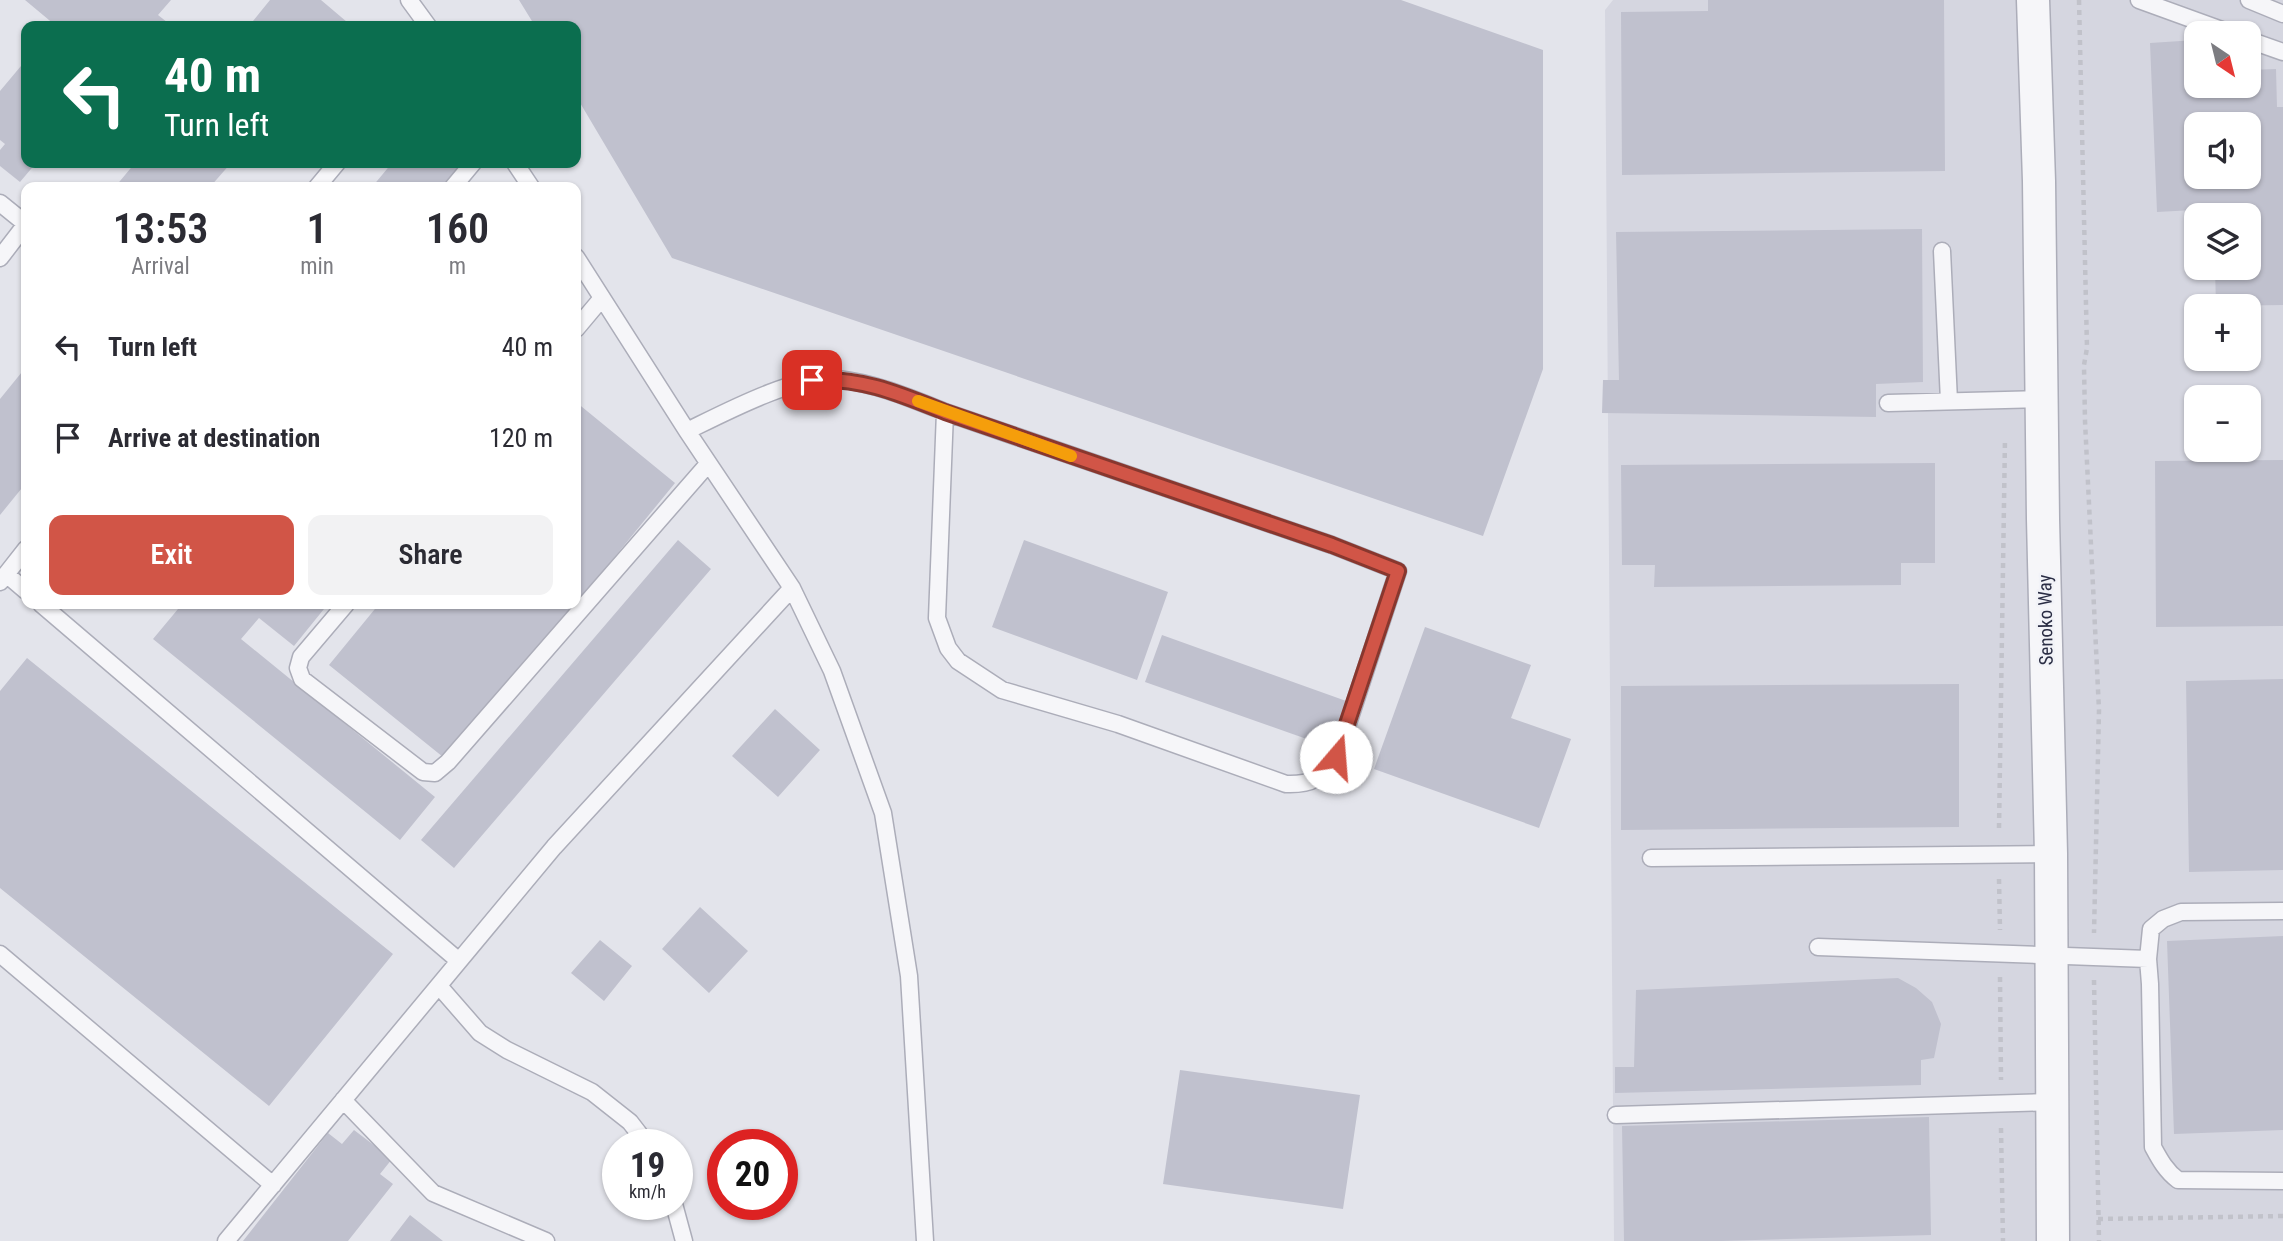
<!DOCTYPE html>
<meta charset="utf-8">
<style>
body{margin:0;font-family:"Roboto Condensed",sans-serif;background:#f2f2f3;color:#2b2b33;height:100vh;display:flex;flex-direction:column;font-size:26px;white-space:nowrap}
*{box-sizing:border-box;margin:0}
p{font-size:23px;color:#7c7c81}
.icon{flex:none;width:38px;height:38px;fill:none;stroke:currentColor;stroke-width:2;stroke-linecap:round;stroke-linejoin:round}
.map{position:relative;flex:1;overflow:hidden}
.side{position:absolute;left:21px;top:182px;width:560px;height:427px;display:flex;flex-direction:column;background:#fff;border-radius:14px;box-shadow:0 2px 5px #0004}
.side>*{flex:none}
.guide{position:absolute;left:21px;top:21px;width:560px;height:147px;border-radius:14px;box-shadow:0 2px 5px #0004;background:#0b6e4f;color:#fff;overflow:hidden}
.needle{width:46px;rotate:145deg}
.controls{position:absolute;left:2184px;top:21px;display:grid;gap:14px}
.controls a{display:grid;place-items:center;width:77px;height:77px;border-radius:14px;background:#fff;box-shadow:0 2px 5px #0004;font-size:35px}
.speed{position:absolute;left:602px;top:1129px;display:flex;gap:14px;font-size:35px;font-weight:700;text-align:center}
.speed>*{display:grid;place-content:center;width:91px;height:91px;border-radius:50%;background:#fff;box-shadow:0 2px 5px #0004;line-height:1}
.speed small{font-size:18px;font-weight:400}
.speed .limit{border:10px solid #d22;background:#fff;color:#111}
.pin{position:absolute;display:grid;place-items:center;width:60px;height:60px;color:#fff;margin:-30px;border-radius:14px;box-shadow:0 4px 10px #0006}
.me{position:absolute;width:77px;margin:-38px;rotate:18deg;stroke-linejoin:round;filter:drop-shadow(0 0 5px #0008)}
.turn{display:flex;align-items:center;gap:24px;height:147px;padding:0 28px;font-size:32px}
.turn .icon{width:91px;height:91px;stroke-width:2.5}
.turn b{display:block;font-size:49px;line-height:60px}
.eta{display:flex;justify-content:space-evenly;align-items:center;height:119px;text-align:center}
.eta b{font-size:42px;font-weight:600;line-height:49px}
.primary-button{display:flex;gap:14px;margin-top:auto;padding:14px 28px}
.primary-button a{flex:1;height:80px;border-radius:14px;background:#d15547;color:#fff;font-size:28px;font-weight:600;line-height:80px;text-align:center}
.primary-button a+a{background:#f2f2f3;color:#2b2b33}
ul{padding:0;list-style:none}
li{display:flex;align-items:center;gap:21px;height:91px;padding:0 28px}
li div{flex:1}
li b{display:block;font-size:26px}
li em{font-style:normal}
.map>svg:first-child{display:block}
.built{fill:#d5d6e0;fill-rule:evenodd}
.building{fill:#c0c1ce;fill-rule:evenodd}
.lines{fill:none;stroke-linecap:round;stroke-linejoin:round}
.lane-casing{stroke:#acadb9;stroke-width:19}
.street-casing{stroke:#acadb9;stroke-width:35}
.path{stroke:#c1c2ca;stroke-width:4.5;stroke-dasharray:5 5;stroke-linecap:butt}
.lane{stroke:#f6f6f9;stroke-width:16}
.street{stroke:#f6f6f9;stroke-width:32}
.route-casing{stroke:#88372e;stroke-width:18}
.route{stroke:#d15547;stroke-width:12}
.slow{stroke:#f59e0b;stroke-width:12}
.labels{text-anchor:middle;stroke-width:5;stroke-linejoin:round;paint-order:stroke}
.street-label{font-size:19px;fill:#2a2d44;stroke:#f2f3f8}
</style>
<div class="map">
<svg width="2283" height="1241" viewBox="0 0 2283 1241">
<rect width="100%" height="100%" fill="#e3e4eb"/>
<!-- built -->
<path class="built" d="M1613,0H2283V1241H1614L1605,10ZM2196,33H2249V86H2196ZM2196,124H2249V177H2196ZM2196,215H2249V268H2196ZM2196,306H2249V359H2196ZM2196,397H2249V450H2196Z"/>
<!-- building -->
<path class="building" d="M25,0H171L158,15L172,26H54L55,25Z
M270,0H321L347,22L344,26H249Z
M519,0H1401L1543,50V369L1483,536L672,258L576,96V26H535Z
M1708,0H1944L1945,171L1622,175L1621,12L1708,11Z
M2196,40V86H2249V70L2276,69L2277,107H2283V305L2216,306L2215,268H2249V215H2213L2212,209L2157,212L2150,43ZM2196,124H2249V177H2196Z
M26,60V163H36L20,182L0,166V150L5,144L0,140V91Z
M135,163H231L210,187H115Z
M392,163H463L443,187H372Z
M1922,229L1923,382L1876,384V417L1602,413L1603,380H1619L1616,232Z
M26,367V483L0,515V399Z
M576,402L675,483L448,761L329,665L379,604H576Z
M2283,460V626L2156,627L2155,461Z
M1935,463V563H1901V585L1654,587L1655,565H1622L1621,465Z
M678,540L711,569L454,868L421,840Z
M1024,540L1168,592L1137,680L992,627Z
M171,604H328L294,646L259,618L241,639L435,797L400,840L153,639L178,609Z
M1425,627L1531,665L1511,718L1571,739L1539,828L1374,769Z
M1162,635L1349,702L1332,748L1145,682Z
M27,658L393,954L269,1106L0,888V691Z
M2283,679V870L2189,872L2186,681Z
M1959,684V827L1621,830V686Z
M775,709L820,750L778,797L732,756Z
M700,907L748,951L709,993L662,949Z
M2283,936V1130L2174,1134L2167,941Z
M600,940L632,966L604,1001L571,973Z
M1898,978L1916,988L1932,1002L1941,1024L1934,1058L1921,1060V1085L1615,1093V1067H1634L1636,990Z
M1180,1070L1360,1095L1343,1209L1163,1184Z
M1929,1117L1931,1235L1721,1241H1624L1622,1126Z
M354,1130L392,1159L380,1174L393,1184L348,1241H243L328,1133L342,1144Z
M410,1215L443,1241H390Z"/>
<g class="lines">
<!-- lane casing -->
<g class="lane-casing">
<path id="lane" d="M409,0L428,26
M2139,0L2230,33
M2249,0L2283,14
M2249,40L2283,52
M515,163L531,187
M317,187L337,163
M453,187L473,163
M0,203L26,224
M1942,251L1949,401
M576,257L687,431L792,588L832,671L883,813L909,976L925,1241
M0,258L26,224
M576,329L602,298
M1888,403L2042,399
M687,431C724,413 797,374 837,379C875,383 910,398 945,412L1332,545L1398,571L1337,757C1322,778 1312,785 1286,784L1118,724L1002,690L958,661L948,648L937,618L945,412
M6,574L26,591
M0,582L26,549
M41,604L459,961
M346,604L301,657L298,668L302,679L423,772L435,773L448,762L708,464
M1651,858L2051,854
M1818,947L2148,959L2150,984L2153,1147C2160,1160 2166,1171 2178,1180L2283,1181
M0,954L273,1185
M2148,959L2151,929L2163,919L2181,912L2283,911
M439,986L480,1033L507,1050L592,1092L630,1122L647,1144
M343,1100L433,1193L546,1241
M1616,1115L2053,1102
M674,1204L684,1241
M226,1241L554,847L792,588"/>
</g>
<!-- street casing -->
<g class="street-casing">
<path id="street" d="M2033,0L2039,181L2043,519L2051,854L2053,1241"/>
</g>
<!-- path -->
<path class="path" d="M2079,0L2087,348L2084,365L2085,421L2099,710L2094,933
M1999,828L2005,438
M1999,879L2000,930
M2000,977L2001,1080
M2094,980L2099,1241
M2001,1128L2003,1241
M2098,1219L2283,1216"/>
<!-- lane -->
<use href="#lane" class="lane"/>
<!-- street -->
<use href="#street" class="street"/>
</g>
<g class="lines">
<!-- route casing -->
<g class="route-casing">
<path id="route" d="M812,380C861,377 900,394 945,412L1332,545L1398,571L1336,757"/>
</g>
<!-- route -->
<use href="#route" class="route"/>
<!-- slow -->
<path class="slow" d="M918,401L1071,456"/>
</g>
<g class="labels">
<!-- street labels -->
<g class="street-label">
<text transform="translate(2045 620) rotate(-91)" y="7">Senoko Way</text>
</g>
</g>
</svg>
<div class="controls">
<a><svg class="needle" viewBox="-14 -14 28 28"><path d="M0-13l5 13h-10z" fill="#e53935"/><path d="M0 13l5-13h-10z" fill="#7c7c81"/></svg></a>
<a><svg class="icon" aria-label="sound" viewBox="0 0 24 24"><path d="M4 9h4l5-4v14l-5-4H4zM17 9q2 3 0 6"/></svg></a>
<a><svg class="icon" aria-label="layers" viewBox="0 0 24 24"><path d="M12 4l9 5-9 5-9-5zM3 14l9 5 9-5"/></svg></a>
<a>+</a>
<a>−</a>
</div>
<div class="speed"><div>19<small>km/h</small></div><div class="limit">20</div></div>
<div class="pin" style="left:812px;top:380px;background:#d93025"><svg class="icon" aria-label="arrive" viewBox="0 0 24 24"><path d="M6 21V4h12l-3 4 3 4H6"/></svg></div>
<svg class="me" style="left:1336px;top:757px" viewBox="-20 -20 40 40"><circle r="19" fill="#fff"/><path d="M0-13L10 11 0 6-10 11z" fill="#d15547"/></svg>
<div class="guide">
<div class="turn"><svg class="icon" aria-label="left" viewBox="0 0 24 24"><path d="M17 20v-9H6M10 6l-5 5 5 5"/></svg><div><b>40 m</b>Turn left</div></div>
</div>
<section class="side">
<div class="eta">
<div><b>13:53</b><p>Arrival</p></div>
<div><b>1</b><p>min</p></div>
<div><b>160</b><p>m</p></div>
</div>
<ul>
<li><svg class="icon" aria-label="left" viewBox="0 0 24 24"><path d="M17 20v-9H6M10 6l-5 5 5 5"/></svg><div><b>Turn left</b></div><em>40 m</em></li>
<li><svg class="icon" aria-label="arrive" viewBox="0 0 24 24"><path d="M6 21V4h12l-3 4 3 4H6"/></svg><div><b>Arrive at destination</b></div><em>120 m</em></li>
</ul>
<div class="primary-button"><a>Exit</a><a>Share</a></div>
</section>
</div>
